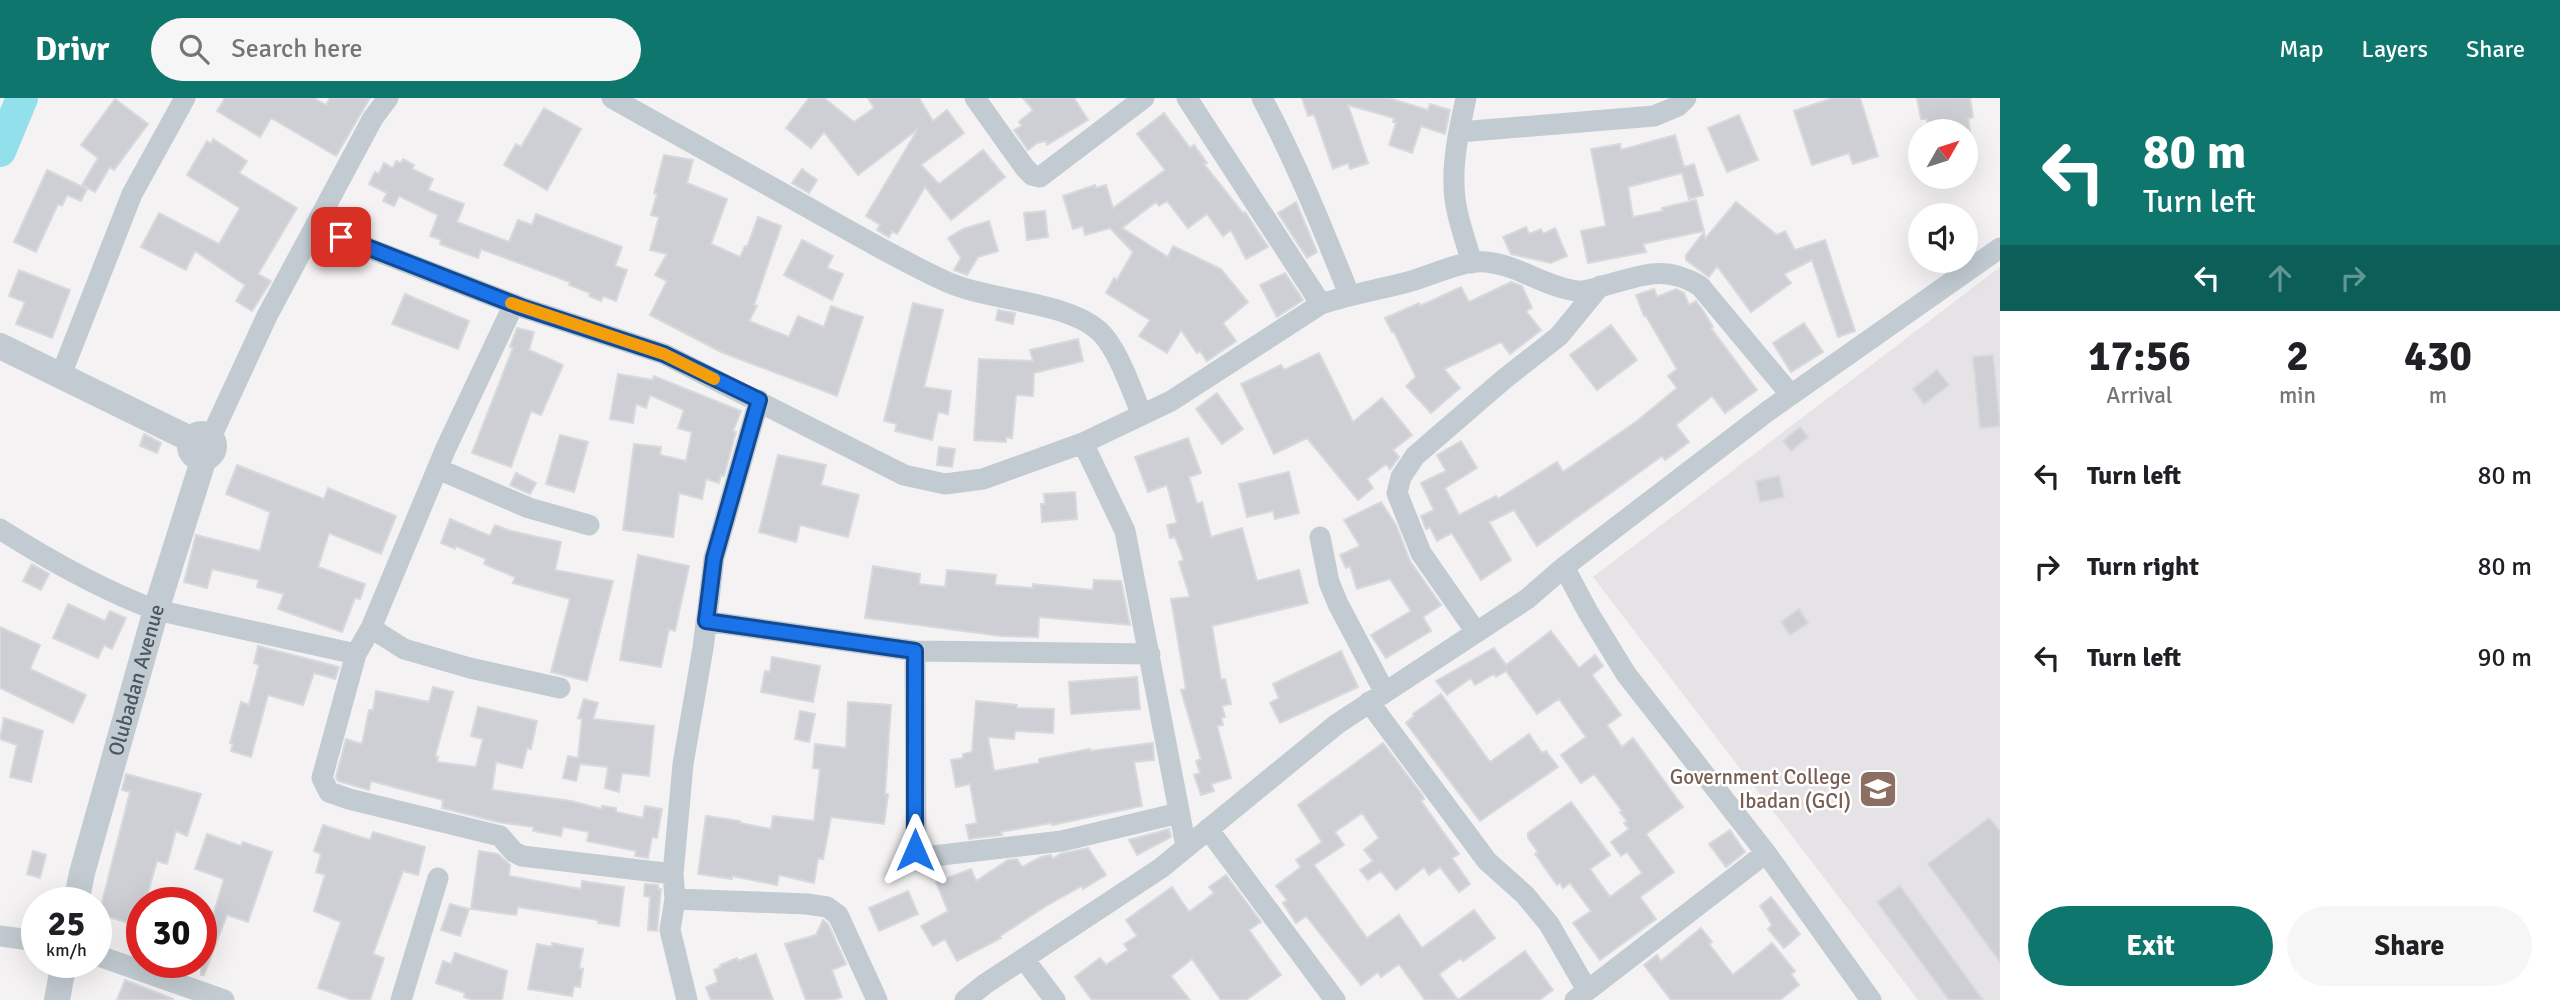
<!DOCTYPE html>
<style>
body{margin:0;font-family:Signika,sans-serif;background:#f6f6f6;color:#202124;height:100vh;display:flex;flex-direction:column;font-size:26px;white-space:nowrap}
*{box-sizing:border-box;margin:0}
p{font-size:23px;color:#757577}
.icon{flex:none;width:38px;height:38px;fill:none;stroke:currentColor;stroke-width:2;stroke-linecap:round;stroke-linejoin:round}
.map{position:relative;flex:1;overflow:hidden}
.details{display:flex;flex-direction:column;background:#fff;width:560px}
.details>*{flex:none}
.banner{background:#0f766e;color:#fff;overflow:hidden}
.needle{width:46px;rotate:51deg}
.buttons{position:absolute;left:1908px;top:21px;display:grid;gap:14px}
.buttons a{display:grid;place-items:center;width:70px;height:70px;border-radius:50%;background:#fff;box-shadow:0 7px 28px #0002;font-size:35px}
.speed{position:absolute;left:21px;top:789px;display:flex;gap:14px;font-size:35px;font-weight:700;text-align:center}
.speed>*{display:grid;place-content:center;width:91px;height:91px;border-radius:50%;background:#fff;box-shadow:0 7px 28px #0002;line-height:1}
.speed small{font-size:18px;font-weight:400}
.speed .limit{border:10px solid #d22;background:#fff;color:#111}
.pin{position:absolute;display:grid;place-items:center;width:60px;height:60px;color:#fff;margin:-30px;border-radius:14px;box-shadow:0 4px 10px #0006}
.me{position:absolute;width:77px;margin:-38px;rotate:0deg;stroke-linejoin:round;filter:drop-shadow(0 0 5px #0008)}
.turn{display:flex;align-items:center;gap:24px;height:147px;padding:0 28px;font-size:32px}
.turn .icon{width:91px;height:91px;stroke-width:2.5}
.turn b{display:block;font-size:49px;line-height:60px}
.lanes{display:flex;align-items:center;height:66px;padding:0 28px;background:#0003;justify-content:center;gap:35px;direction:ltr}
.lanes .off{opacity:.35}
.eta{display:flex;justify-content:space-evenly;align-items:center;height:119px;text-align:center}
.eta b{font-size:42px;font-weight:700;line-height:49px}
.button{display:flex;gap:14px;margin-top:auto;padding:14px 28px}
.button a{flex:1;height:80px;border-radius:42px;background:#0f766e;color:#fff;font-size:28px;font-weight:700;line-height:80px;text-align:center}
.button a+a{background:#f6f6f6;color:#202124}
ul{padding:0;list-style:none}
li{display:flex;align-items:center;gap:21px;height:91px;padding:0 28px}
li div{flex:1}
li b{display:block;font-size:26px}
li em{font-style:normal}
header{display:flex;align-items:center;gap:42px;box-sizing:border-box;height:98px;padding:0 35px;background:#0f766e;color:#fff}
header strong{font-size:33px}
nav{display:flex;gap:38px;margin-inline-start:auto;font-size:24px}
.search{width:490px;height:63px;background:#f6f6f6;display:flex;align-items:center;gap:18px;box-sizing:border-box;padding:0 24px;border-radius:38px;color:#757577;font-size:26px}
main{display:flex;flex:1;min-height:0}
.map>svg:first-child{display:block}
.education{fill:#e5e3e5}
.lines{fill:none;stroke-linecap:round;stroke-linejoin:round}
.river{stroke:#92e0eb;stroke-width:32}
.building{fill:#cdcfd4;stroke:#d7d9dd;stroke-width:2}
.minor{stroke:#c1cbd1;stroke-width:21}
.tertiary{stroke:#c1cbd1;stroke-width:26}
.route-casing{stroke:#114b97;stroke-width:18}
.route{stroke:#1a73e8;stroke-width:12}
.slow{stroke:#f59e0b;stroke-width:12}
.labels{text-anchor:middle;stroke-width:5;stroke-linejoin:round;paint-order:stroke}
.street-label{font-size:21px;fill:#4a5760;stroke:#fff}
.education-label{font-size:21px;fill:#785e54;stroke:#fff;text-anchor:end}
</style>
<header>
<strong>Drivr</strong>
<div class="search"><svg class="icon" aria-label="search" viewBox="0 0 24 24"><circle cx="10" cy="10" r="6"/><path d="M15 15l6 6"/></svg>Search here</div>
<nav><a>Map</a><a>Layers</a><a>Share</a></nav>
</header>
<main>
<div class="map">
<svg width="2000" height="902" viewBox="0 0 2000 902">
<rect width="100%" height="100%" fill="#f4f2f3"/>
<!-- education -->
<path class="education" d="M2000,169V902H1918L1593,479Z"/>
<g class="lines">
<!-- river -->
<path class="river" d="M0,53L22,0"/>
</g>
<!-- building -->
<path class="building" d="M225,0H314L326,7L330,0H370L336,58L271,20L260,39L217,13Z
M809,0H824L854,24L874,10L868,0H919L933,23L947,12L964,35L921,67L939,86L983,52L1005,79L951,122L925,89L897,136L892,133L889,139L877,132L880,127L866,118L918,31L858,77L824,34L811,50L786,30Z
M1023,0H1074L1088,22L1047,47L1046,43L1037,45L1028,52L1014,32L1022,28L1019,24L1033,12Z
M1302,0H1388L1428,12L1430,6L1450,12L1445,36L1421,28L1412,55L1389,47L1396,25L1393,24L1394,20L1348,7L1368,65L1350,71L1348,65L1333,71L1314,16L1308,18Z
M1833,0H1860L1878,58L1853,66L1849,55L1812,67L1794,13Z
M1917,0H1970L1973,19L1968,21L1970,33H1929L1927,21H1921Z
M115,1L148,26L114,72L110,69L95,94L82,87L98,60L81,47Z
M544,10L581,31L547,92L504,67L516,46L521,49Z
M1164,15L1190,50L1194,47L1207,65L1204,66L1243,115L1245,114L1268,149L1246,161L1231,132L1223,138L1207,116L1188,130L1167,103L1159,108L1156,104L1122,130L1168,159L1173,148L1221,171L1248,204L1223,225L1236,243L1207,263L1200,253L1197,255L1181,232L1167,255L1139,238L1150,222L1106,195L1114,180L1117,182L1133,154L1110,130L1085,137L1083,128L1073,131L1063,98L1095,87L1096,90L1106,87L1113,110L1165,72L1137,36Z
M1739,17L1758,62L1727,74L1708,30Z
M1675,37L1684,69L1694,66L1703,97L1689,101L1682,75L1628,89L1633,119L1663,113L1662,110L1696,102L1704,133L1643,146L1646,154L1588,165L1581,133L1606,128L1591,51L1620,46L1621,52Z
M213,41L247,63L239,75L297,110L258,176L271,183L252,213L236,203L245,187L195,153L186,172L141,149L159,115L219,146L240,110L187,77L207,43L211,46Z
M664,57L693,62L687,85L727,101L711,146L740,159L745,148L747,149L758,119L781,128L754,207L757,208L749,223L789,239L798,218L824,229L831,208L863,219L837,298L721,254L650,217L667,183L655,177L667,156L650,152L659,119L651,117L657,96L654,95Z
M403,61L414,67L412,71L433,81L428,92L464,106L457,124L509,144L518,122L532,127L536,116L622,149L615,168L627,172L616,203L603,198L601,203L589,198L590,195L569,187L570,184L481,151L478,160L440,146L441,142L430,138L438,117L399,98L394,108L383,103L387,95L369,86L375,74L379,76L384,65L393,70L396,63L401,65Z
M802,71L817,82L809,95L792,85Z
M47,72L87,91L81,103L67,97L62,108L58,106L36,154L14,144Z
M1296,104L1317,154L1307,160L1278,115Z
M1736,104L1777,137L1785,133L1795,152L1825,142L1855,233L1838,239L1812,162L1784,176L1791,185L1751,214L1717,168L1709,179L1686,162V157L1704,134L1705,141Z
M1045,113L1048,139L1027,142L1024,115Z
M989,123L998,153L978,159L967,177L954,172L961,160L948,140L963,131Z
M1526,129L1529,136L1541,131L1543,136L1555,130L1567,158L1551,165L1511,156L1503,139Z
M802,142L833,158L827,170L843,176L832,202L784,177Z
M19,172L70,192L52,240L16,226L25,204L9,198Z
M1285,175L1303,202L1277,219L1260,187Z
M1511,184L1522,188L1532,210L1526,213L1541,232L1510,256L1501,244L1444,271L1460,290L1431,315L1406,288L1416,279L1394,234H1392L1385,220L1419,205L1420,208L1461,189L1469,204Z
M1654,191L1657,199L1676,191L1684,195L1689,207L1696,203L1704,214L1713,229L1711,230L1757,292L1725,315L1712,298L1676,327L1689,344L1665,362L1662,358L1537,448L1514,412L1489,424L1511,462L1481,482L1452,435L1437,443L1430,429L1426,431L1421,418L1434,412L1421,385L1446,373L1437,357L1461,343L1477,370L1445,390L1459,417L1496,398L1498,401L1557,364L1563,374L1637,323L1677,290L1668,278L1677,271L1646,218H1644L1636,197Z
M405,196L469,223L458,251L392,226Z
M913,205L943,212L924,289L951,293L948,316L938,314L932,342L895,333L897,326L884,323Z
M998,212L1015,215L1013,226L996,222Z
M1804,225L1823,254L1791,274L1773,245Z
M1611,227L1637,262L1597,292L1570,257Z
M517,230L534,234L529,252L563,267L541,317L531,313L511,369L472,355L513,250L510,249Z
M1078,241L1083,263L1034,275L1033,298L1016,297L1012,340L1006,339V344L974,342L979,261L1033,263L1030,252Z
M1319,255L1353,324L1382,300L1412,337L1393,352L1399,359L1390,371L1386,366L1367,381L1373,390L1358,402L1307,340L1274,356L1241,286L1281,267L1284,272Z
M1993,257L2000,328L1980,330L1973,259Z
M1937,272L1949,287L1924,306L1913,291Z
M618,276L653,282L654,278L741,313L733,333L736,334L724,378L721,377L719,385L706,381L702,401L679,395L673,439L623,432L634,346L661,349L660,357L686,363L692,334L678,330L684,312L650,297L646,310L636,306L633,325L610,321Z
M1217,295L1243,331L1222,346L1196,311Z
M1800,329L1808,339L1791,353L1783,343Z
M144,336L161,345L157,355L140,348Z
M560,337L588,344L574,394L546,386Z
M1188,340L1201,375L1189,379L1197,406L1202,404L1211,439L1242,430L1257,483L1299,472L1308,505L1212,528L1221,582L1225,581L1231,606L1222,608L1225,619L1221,620L1223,627L1217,628L1231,680L1211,686L1214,693L1201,697L1194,677L1200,675L1196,663L1201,661L1181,592L1186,591L1171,501L1190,499L1179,464L1184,462L1175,439L1170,440L1167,427L1177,425L1167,387L1148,394L1135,359Z
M939,349L955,351L952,369L937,367Z
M778,357L826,367L821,387L859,397L848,439L800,427L796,444L759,434Z
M237,367L324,401L328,390L396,418L381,456L329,435L318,469L365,486L360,501L355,500L342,534L278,511L284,496L257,489L259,482L212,471L207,490L184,484L196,437L260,453L270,414L226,396Z
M1289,374L1299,415L1275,421L1273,413L1247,419L1239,386Z
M516,375L536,385L530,396L510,387Z
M1779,378L1784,399L1760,404L1756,383Z
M1075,394L1077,421L1042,424L1041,406H1045L1044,396Z
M1381,404L1396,427L1410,463L1441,507L1423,519L1431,533L1386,560L1371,537L1411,513L1390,481L1357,491L1350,468L1346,470L1340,457L1360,448L1344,422Z
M450,421L490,438L495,427L511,433L561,444L555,472L613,483L587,583L551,574L570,501L513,485L515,479L484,466L486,461L456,448L455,451L441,445Z
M638,457L689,468L675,533L669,531L661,569L620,562Z
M32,466L49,476L41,492L23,483Z
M873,468L920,476L919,486L945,489L947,472L996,477L995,487L1033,490V486L1093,492L1094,482L1121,483L1130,527L1039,519L1038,539L1001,538L865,520Z
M68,506L105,523L110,513L126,520L112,551L104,547L98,560L53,540Z
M1799,511L1808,525L1790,537L1781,524Z
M0,529L40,547L30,571L86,597L73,625L0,590Z
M1551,533L1579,570L1595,557L1603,568L1592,577L1621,617L1607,627L1622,649L1633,640L1683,709L1646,736L1674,774L1640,799L1656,821L1600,862L1573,825L1591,813L1570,785L1563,790L1560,785L1557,787L1535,756L1538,754L1528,740V735L1571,704L1610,757L1590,771L1610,799L1642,775L1627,754L1621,758L1611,744L1629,731L1624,725L1627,723L1620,714L1622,713L1594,676L1581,685L1561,657L1586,639L1559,601L1537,616L1506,573L1496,579L1494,576L1475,587L1471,580L1447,597L1436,583L1494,550L1506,567Z
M258,548L339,569L335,581L314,575L303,607L268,597L251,659L231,653L233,646L230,645L241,604L249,607L259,567L254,565Z
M1341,553L1358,589L1280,625L1270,605L1279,600L1273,586Z
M772,559L820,568L813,604L761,594L765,573L770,574Z
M1137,579L1140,611L1071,616L1069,584Z
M433,589L453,594L435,658L438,659L437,664L476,669L483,641L471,638L478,609L537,623L531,651L527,650L522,670L496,664L492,692L571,703L602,711V708L616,710V714L643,720L645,708L662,711L657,740L652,739L648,760L635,758L636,753L587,743L589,734L563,729L561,738L533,733L534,729L498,724L442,710L443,702L371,683L369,692L338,683L336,679L346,641L362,646L369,612H373L376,593L429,604Z
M1441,596L1490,664L1529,636L1542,655L1546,653L1558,669L1480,723L1406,625L1414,618L1413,616Z
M584,601L598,605L593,621L654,628L649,678L622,675L619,694L605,690L608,669L580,666L576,683L563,680L568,658L578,660L582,621L578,620Z
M976,603L1017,607V610L1054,611L1053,635L1015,633L1014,641L988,639L994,673L1039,665V661L1090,651L1091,653L1153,645L1154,662L1134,664L1142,708L1052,727V725L1000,734L1002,737L969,741L966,727L977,725L970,686L956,689L951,662L963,660V656L972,654Z
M848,604L891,607L885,696H888L884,726L831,719L823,761L818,760L814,785L779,777L777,787L732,778V781L698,776L706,718L740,723V725L771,731L773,718L814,723L820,671L813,670L815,646L846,650Z
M800,613L815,616L809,644L795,641Z
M4,620L43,633L31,684L10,679L17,647L0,641Z
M1383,645L1423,698L1424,701L1421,703L1459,756L1452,760L1470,786L1459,794L1440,769L1429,777L1424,769L1396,792L1381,773L1368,782L1360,772L1373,763L1364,752L1379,740L1362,715L1335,734L1344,747L1314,767L1367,840L1399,817L1422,850L1474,812L1495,840L1463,863L1461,860L1439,876L1458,902H1425L1399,866L1381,879L1378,874L1361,887L1306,818L1296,825L1283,805L1287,802L1276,788L1301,769L1296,762L1322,744L1298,707Z
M126,676L201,696L187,738L176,733L167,766L157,763L145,805H142L139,828L99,816L130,694L122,692Z
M1989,720L2000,733V864L1928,766Z
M323,727L370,742L373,734L425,749L418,777L403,773L373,856L384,860L370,902H352L318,890L341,824L314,813L325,777L316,774L321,756L314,753Z
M1169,731L1171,739L1137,757L1129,742Z
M1730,732L1745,754L1726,769L1709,746Z
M207,736L241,748L243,744L272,754L248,824L227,817L204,877H201V824L210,827L224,781L195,771Z
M1088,750L1106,777L1083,791L1082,788L1046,808L1000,838L1001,840L957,863L945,841L933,848L921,828L948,813L936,784L971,771L976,783L1008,762L1017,761L1022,769L1041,759L1051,757L1053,761L1060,756Z
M33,753L46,757L40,780L27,776Z
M479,753L498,756L510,767L509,778L581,791L582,783L624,789L619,828L598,825V822L518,809L516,817L471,811Z
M1226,777L1261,824L1249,832L1281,877L1246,902H1221L1192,861L1171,878L1190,902H1092L1075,879L1100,860L1106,867L1128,852L1124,846L1137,838L1126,822L1172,789L1189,814L1214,795L1209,789Z
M645,786L658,787V791H661L657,833L648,832L650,799L644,798Z
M1900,788L1983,902H1949L1877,804Z
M908,793L918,816L879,833L869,810Z
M1771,799L1800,836L1784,850L1768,831L1772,827L1760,808Z
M450,806L469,811L460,838L441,832Z
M823,822L828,826L846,866L832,872L842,899L833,902H806L785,846L816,837Z
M1701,830L1712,844L1709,846L1733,877L1772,845L1795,873L1791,876L1799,887L1780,902H1671L1644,867L1657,857L1661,863Z
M552,845L583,851L579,870L583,871L580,889L574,888L572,898L528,891L537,846L552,849Z
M1525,853L1553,892L1539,902H1458Z
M455,855L507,873L502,902H473L464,899L465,895L436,885L443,863L451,866Z
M756,856L773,902H711L706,889L718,884L714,872L721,869L720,867L737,860L738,863Z
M125,882L173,901V902H117Z"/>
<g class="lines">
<!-- minor -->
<path class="minor" d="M612,0C677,36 742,73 807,109C853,135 899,162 947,184C990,203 1064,203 1098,232C1118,249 1132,294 1142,317
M975,0L1025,70L1032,77L1040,79L1144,0
M1187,0L1321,206
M1262,0C1296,64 1322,129 1349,196
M1466,0C1460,28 1453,57 1454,86C1454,113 1465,140 1472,165
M1459,34L1654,18L1678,8L1686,0
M316,130L521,209L664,256L904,377L945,386L983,381L1083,345L1171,303L1321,206C1349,197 1376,192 1404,185C1430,179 1459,162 1486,164C1518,167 1545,189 1577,193C1585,194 1595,190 1603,188C1641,178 1664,166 1700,188L1791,297
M514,206L446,350L371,530L356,556L322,680L329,694L349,701L500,738L514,754L522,758L673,776
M61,277L132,96L185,0
M211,339L267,218L373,20L388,0
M1083,345L1125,433L1186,749
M438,371L529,410L589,427
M0,431C49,462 102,492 156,512L356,556
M1320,439L1329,484L1338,506L1384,593
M1564,469L1588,514L1626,576L1766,755L1871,902
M706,523L915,553L1150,556
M371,530L404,551L470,570L560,590
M1476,534L1421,455L1397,395L1401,379L1415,358L1503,282L1559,238L1600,188
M915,553L916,757L924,759L1062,743L1179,715
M1369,604L1487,763L1525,797L1549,826L1587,892
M1208,731L1335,902
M675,801L807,806L827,809L838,817L877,902
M0,838L37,843
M96,857L224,902
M1024,861L1055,902
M401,902L438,780
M687,902L670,832L675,801L673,776L683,666L703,550L714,460L759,302
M965,902L985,886L1161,770L1337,626L1527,501L1564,469L1768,313L2000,150
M1575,902L1766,755"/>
<!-- tertiary -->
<g class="tertiary">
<path d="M0,248L192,342"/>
<circle cx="202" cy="348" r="12"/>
<path id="s1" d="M76,805L82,775L156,512L204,360"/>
<path d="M57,902L64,864"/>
</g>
</g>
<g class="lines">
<!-- route casing -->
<g class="route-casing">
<path id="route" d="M341,139L521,209L664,256L759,302L714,460L706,523L915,553V752"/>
</g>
<!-- route -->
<use href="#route" class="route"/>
<!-- slow -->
<path class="slow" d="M511,205L664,256L714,281"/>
</g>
<!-- icons -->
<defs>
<g id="school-square" transform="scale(2.0125)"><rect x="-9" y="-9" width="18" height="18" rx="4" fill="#8d6e63" stroke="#fff"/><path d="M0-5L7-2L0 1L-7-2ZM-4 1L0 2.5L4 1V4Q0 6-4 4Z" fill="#fff"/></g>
</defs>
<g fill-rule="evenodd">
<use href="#school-square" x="1878" y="691"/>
</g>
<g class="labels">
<!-- street labels -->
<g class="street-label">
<text dy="7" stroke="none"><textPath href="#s1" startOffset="231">Olubadan Avenue</textPath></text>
</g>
<!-- education labels -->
<g class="education-label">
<text x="1851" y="686">Government College<tspan x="1851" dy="24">Ibadan (GCI)</tspan></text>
</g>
</g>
</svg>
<div class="buttons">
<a><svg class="needle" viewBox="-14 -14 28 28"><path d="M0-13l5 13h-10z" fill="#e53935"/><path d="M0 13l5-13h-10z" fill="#757577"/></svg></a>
<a><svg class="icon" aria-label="sound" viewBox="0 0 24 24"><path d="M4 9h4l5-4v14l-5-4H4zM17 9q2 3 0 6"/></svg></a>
</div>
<div class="speed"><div>25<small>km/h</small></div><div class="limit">30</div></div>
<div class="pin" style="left:341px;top:139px;background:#d93025"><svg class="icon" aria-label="arrive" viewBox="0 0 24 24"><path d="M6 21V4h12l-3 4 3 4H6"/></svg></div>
<svg class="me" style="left:915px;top:752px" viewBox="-20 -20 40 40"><path d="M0-17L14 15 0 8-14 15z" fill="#1a73e8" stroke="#fff" stroke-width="4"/></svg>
</div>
<section class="details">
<div class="banner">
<div class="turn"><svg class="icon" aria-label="left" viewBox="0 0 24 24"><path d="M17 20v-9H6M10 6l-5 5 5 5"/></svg><div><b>80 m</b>Turn left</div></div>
<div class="lanes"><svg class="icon" aria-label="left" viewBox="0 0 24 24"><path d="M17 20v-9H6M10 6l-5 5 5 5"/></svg><svg class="icon off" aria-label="ahead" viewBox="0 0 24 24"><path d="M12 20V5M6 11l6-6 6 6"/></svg><svg class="icon off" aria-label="right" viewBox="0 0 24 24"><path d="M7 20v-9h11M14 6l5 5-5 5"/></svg></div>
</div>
<div class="eta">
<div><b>17:56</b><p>Arrival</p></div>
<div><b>2</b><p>min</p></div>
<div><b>430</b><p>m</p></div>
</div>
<ul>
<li><svg class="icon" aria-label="left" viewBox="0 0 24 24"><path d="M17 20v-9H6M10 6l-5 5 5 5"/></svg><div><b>Turn left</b></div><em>80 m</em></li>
<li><svg class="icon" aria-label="right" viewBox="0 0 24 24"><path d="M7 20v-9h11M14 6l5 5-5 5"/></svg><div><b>Turn right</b></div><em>80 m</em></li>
<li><svg class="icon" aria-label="left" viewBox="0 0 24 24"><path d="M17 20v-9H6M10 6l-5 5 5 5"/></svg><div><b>Turn left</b></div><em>90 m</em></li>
</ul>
<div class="button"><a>Exit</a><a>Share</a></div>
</section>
</main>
